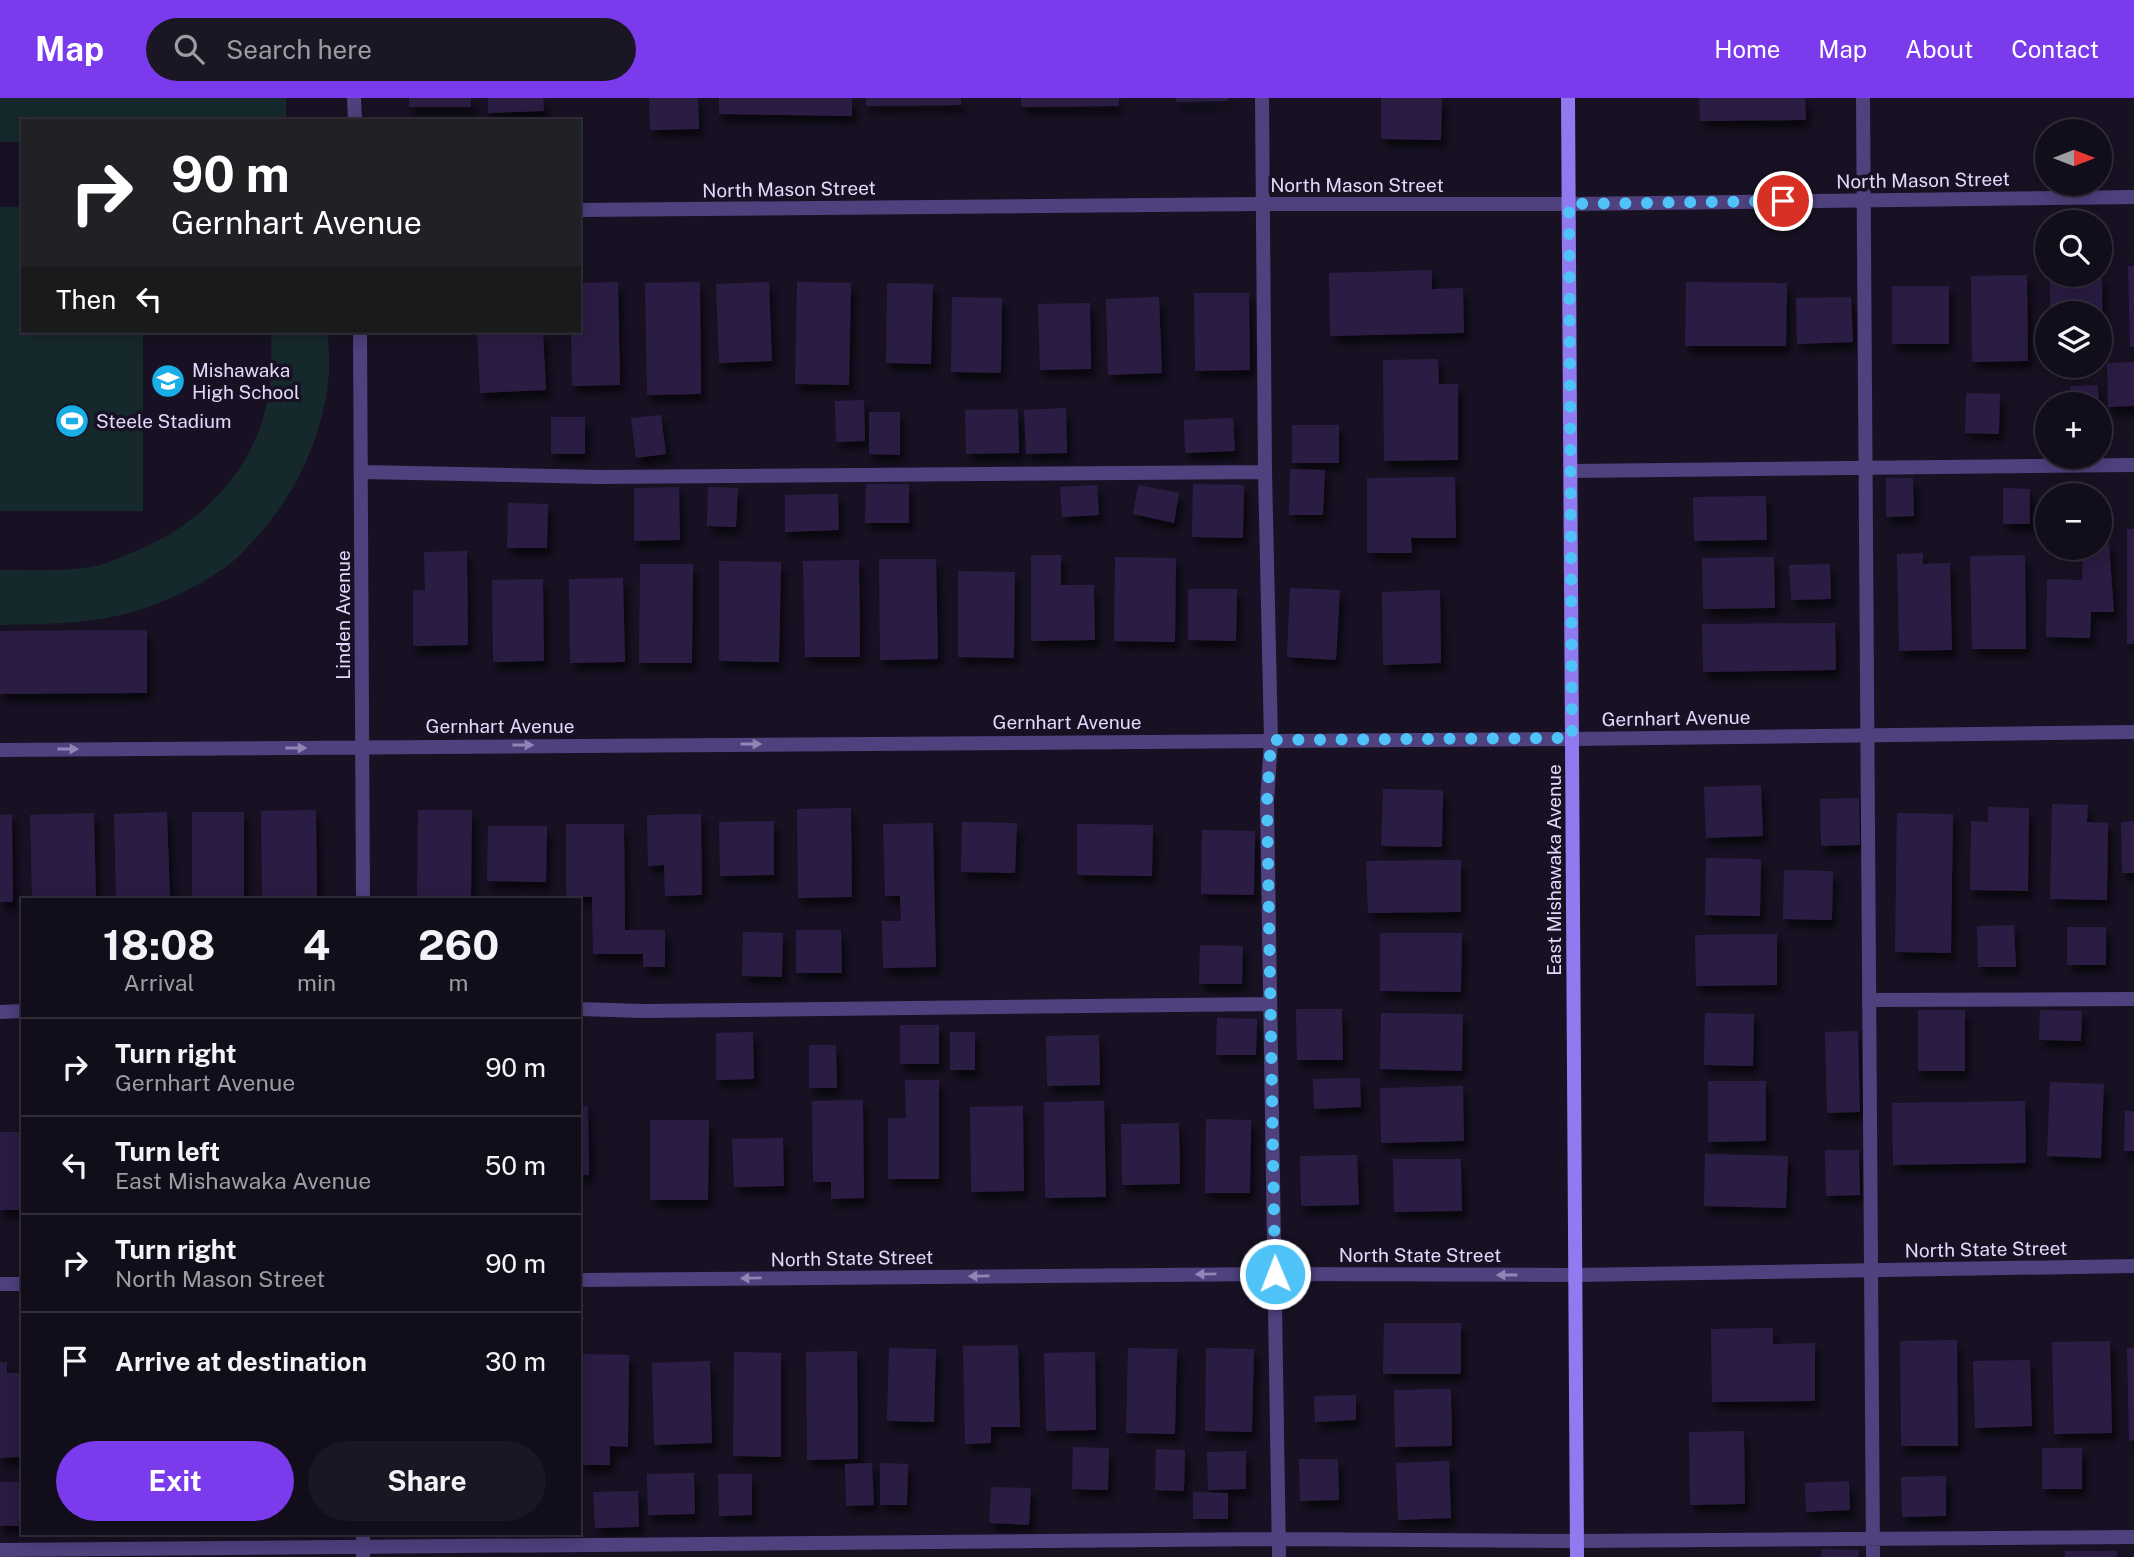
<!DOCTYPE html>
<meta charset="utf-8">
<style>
body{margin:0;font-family:"Public Sans",sans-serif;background:#1a1623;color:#f1f3f6;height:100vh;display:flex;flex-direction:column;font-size:26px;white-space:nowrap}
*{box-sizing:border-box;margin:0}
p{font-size:23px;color:#9c9ca2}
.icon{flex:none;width:38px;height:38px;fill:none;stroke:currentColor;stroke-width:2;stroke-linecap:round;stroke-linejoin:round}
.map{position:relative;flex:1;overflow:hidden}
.side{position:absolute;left:21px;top:800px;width:560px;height:637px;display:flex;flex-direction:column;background:#110d1a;border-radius:0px;box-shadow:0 4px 18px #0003,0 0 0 2px #302d39}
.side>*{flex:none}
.hud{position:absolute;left:21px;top:21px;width:560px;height:214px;border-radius:0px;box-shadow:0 4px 18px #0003,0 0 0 2px #302d39;background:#202124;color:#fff;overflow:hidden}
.needle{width:46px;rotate:90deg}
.buttons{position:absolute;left:2035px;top:21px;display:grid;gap:14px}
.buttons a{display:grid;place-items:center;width:77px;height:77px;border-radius:50%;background:#110d1a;box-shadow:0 4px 18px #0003,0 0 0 2px #302d39;font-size:35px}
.pin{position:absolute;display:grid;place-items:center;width:60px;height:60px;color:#fff;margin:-30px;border:4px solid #fff;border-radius:50%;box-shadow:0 2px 7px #0007}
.me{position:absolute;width:77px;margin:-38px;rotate:359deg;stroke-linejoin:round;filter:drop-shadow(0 0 5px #0008)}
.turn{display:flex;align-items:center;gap:24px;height:147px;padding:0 35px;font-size:32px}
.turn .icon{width:91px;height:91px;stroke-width:2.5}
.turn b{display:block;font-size:49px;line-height:60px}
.then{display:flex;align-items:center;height:66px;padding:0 35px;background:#0003;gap:14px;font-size:26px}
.eta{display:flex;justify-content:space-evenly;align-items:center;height:119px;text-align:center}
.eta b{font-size:42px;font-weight:700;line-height:49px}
.button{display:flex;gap:14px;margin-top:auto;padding:14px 35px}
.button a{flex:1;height:80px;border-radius:42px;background:#7c3aed;color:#fff;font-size:28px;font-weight:700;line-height:80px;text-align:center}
.button a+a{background:#1a1623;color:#f1f3f6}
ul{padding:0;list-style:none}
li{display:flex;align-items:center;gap:21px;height:98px;padding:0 35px;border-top:2px solid #302d39}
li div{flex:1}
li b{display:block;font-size:26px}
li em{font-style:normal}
header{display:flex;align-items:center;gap:42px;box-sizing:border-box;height:98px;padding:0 35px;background:#7c3aed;color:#fff}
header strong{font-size:33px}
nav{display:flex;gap:38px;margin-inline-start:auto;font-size:24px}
.search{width:490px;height:63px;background:#1a1623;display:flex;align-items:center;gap:18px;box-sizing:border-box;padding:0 24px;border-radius:38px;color:#9c9ca2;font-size:26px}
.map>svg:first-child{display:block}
.green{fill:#15292d}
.building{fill:#2c1f42;filter:url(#shadow)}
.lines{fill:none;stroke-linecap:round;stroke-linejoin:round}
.lane{stroke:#4e417d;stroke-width:14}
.street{stroke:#4e417d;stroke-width:14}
.secondary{stroke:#9179f0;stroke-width:14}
.oneway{fill:#9185b6}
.route{stroke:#4fc3f7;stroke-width:12;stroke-dasharray:0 21.6}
.labels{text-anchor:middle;stroke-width:7;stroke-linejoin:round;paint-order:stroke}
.street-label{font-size:19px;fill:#e2d8fb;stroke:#171123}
.poi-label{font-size:19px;fill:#e2d8fb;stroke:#171123;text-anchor:start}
</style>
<header>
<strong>Map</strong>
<div class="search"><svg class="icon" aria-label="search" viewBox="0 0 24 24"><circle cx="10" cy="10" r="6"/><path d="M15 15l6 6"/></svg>Search here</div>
<nav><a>Home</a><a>Map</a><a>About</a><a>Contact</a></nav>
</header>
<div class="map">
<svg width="2134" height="1459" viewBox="0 0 2134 1459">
<defs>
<filter id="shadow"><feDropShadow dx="4.5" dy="8" stdDeviation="3.5" flood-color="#0009"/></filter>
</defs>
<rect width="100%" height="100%" fill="#171123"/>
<!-- green -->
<path class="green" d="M0,0H286V23H23V44H0Z
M0,109H23V233H143V413H0Z
M271,233H328C328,247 330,261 329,275C324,338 296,396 254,442C247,449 240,458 231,465C205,484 174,501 142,511C98,526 47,526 0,527V472C32,472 65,474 96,468C106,466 117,461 126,457C183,436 233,395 257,338C271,305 272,268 271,233Z"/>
<!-- building -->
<path class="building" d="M409,0H471V9H409Z
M488,0H543L544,13L488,15Z
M649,0H698L699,31L650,32Z
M719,0H852V18L719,16Z
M866,0H961V7L866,8Z
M1021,0H1119V8L1021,9Z
M1176,0H1228V3L1176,4Z
M1381,0H1442L1441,42L1381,41Z
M1699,0H1805L1806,22L1700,23Z
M2128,168H2134V249H2130Z
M1432,172V191L1463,190L1464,235L1330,238L1329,175Z
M2027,177L2028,263L1972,264L1971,178Z
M2100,177H2102L2103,247H2100V215H2050V178Z
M618,184L620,287L572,288L571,233H579V185Z
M700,184L701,296L647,297L645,185Z
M769,184L772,263L719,265L716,186Z
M797,184L851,185L849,287L795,286Z
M1686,184L1787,185L1786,248H1685Z
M887,185L933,186L931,266L886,265Z
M1892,188H1949V246H1892Z
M1194,195H1249L1250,272L1195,273Z
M952,199L1002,200L1001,275L951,274Z
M1159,199L1162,275L1108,277L1106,201Z
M1851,199L1853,244L1797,246L1796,200Z
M1090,205L1091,271L1040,272L1038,206Z
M477,233H543L546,292L480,295Z
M1438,261L1439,286H1458V362L1384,363L1383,262Z
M2134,264V308L2108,309L2107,265Z
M2098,287L2099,306H2070V288Z
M1966,295L2000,296L1999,336L1965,335Z
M864,302L865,343L836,344L835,303Z
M1066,310L1067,355L1026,356L1024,312Z
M1018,311L1019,355L966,356L965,312Z
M869,314H900V357L869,356Z
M661,317L666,356L636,360L631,320Z
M551,319H585V356H551Z
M1233,320L1235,353L1185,355L1184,322Z
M1292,327H1339V365H1292Z
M1290,371L1325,372L1323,417H1289Z
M1455,379L1456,440H1411L1412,455H1367V380Z
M1886,380H1913L1914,418L1886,419Z
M866,386H909V425H865Z
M1193,386L1244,387L1243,440L1192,439Z
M1097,387L1099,417L1062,419L1060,389Z
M1138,387L1179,395L1174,425L1133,416Z
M679,389L680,442L634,443V390Z
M708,389L738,390L736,429L707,428Z
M2003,390L2030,391V426H2003Z
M838,396L839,432L785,434V397Z
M1766,398L1767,442L1694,443L1693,399Z
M508,405L548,406L547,450H507Z
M2127,431H2134V546H2127Z
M2100,445H2109L2114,514H2091L2090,540L2046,539L2047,481L2082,482L2083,450H2100Z
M467,453L468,547L413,548V492H425L424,454Z
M1923,455V466L1950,465L1952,552L1899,553L1897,456Z
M1031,457H1061V487H1094L1095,542L1031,543Z
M2025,457L2026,551H1972L1970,458Z
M1115,459L1176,460L1175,544L1114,543Z
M1774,459L1775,510L1703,511L1702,460Z
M879,461H936L938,561L880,562Z
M859,462L860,559H805L803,463Z
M719,463L781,464L779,564L719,563Z
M640,466H693L692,565H639Z
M1830,466L1831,501L1791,502L1789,467Z
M958,473L1015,474L1014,560L958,559Z
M623,480L625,564L570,565L569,481Z
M543,481L544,563L493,564L492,482Z
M1290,490L1340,492L1336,562L1287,559Z
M1188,491H1237L1236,543L1188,542Z
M1440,492L1441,565L1383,567L1382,494Z
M1835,525L1836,572L1703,574L1702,526Z
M147,532V595L0,596V533Z
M1761,687L1763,738L1706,740L1704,689Z
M1383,691L1443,692L1442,749L1381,748Z
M1859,700L1860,747L1821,748L1820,701Z
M2052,706L2088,707L2087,724L2108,725L2107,802L2050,801Z
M1988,709L2029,710L2028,793L1970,792L1971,723L1988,724Z
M851,710L852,799L798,800L797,711Z
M316,712L317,801L262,802L261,713Z
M418,712H472L471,802H417Z
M167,714L170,802H116L114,716Z
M192,714H244V802L192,801Z
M94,715L96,802H32L30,717Z
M1897,715L1953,716L1951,855L1895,854Z
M12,716L13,804H0V717Z
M701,716L702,797L665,798L664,767L648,768L647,717Z
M774,723V777L720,778L719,724Z
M2134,723V775H2122L2121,724Z
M962,724L1017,725L1015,775L961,774Z
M933,725L936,869L883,870L882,823H901L900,798H885L883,726Z
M566,726H624L625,832H665V869H643V856H593L592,799H566Z
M1077,726L1153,727L1152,778L1077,777Z
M488,728H547L546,784L487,783Z
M1202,732L1255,733L1254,797L1201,796Z
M1706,760L1761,761L1760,818L1705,817Z
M1461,762V814L1368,815L1366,763Z
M1784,772L1833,773L1832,822L1783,821Z
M2014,827L2016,869H1978L1977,828Z
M2067,829H2106V867H2067Z
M796,832H841L842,875H796Z
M743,834L783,835L782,879L742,878Z
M1380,835H1462L1461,894L1380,893Z
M1777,836V887L1696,888L1695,837Z
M1200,847L1243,848L1242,886H1199Z
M1296,911H1342L1343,962H1297Z
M1918,912H1965V973H1918Z
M2040,912L2082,913L2081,943L2039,942Z
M1381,915L1463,916L1462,973L1380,971Z
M1705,915L1754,916L1753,968L1704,967Z
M1217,920L1257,921L1256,957H1216Z
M900,927H939V966H900Z
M1858,933L1860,1014L1827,1015L1825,934Z
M753,934L754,981L716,982V935Z
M950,934H975V972H950Z
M1099,937L1100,987L1047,988L1046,938Z
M809,947H836L837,990H809Z
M1360,980L1361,1009L1314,1011L1313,981Z
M905,982H939V1081H888V1020H906Z
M1708,983H1766V1043L1708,1044Z
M2050,984L2104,986L2101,1060L2047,1058Z
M1463,988L1464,1043L1381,1045L1380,990Z
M863,1002L864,1100L831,1101V1084H813L812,1003Z
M1104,1003L1106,1099L1045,1100L1044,1004Z
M2025,1003L2026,1065L1893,1067L1892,1005Z
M579,1008H588L589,1077H579Z
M1023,1008L1024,1093L971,1094L970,1009Z
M2125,1013H2134V1053H2124Z
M1206,1021L1251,1022L1250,1095H1205Z
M650,1022H709L708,1102H650Z
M1179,1025L1180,1086L1122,1087L1121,1026Z
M0,1034H22L20,1112H0Z
M783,1040L784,1088L734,1089L732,1041Z
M1825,1052H1859L1860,1097L1826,1098Z
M1705,1056L1788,1058L1786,1110L1704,1108Z
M1357,1057L1359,1107L1301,1108L1300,1058Z
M1393,1061H1461L1462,1113L1394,1114Z
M1384,1225H1461V1276H1383Z
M1773,1230V1246L1815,1245V1303L1712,1304L1711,1231Z
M1957,1242L1958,1348H1901L1900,1243Z
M2110,1243L2112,1335L2054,1336L2052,1244Z
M1018,1247L1020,1329H991V1345L965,1346L963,1248Z
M889,1250L936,1251L934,1324L887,1323Z
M1128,1250L1177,1251L1175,1336L1126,1335Z
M1206,1250L1254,1251L1252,1334L1205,1333Z
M2127,1250H2134V1342L2129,1343Z
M857,1253L858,1361L807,1362L806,1254Z
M734,1254L781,1255V1359L733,1358Z
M1095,1254L1096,1332L1046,1333L1044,1255Z
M579,1256L629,1257L628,1349L610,1348V1367H579Z
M2030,1262L2032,1328L1975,1330L1973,1263Z
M710,1263L712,1345L654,1347L652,1265Z
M0,1264H7V1275H23V1359L0,1360Z
M1451,1291L1452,1348L1395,1349L1394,1292Z
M1356,1297V1322L1315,1324L1314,1298Z
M1744,1333L1745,1406L1690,1407L1689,1334Z
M1073,1349L1109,1350L1108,1392L1072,1391Z
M2042,1350H2082V1391H2042Z
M1156,1351L1185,1352L1184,1393L1155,1392Z
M1246,1353V1391L1208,1392L1207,1354Z
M1299,1361H1338L1339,1402L1300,1403Z
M1449,1363L1451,1420L1398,1422L1396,1365Z
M872,1365L874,1407L846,1408L845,1366Z
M880,1365L908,1366L907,1407H880Z
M694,1375L695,1416L648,1417L647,1376Z
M718,1376H752V1417L719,1418Z
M1946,1378V1418L1902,1419L1901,1379Z
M1849,1383L1850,1412L1806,1414L1805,1385Z
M0,1384H23V1428H0Z
M991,1389L1031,1390L1029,1427L989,1425Z
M638,1393L639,1429L595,1430L593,1394Z
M1193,1394L1228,1395V1421H1193Z
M1822,1451L1859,1452V1459H1821Z
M2065,1453H2117V1459H2065Z"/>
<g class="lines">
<!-- lane -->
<path class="lane" d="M1262,0L1265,374L1271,642L1267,704L1279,1459
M1863,0L1873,1459
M1571,373L2134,367
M362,374L599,379L1265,374
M1869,902L2134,901
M579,911L643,913L1270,906
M0,914L23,913
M0,1452L1278,1441L1577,1443L2134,1439"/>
<!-- street -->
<path class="street" d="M354,0L355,23
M579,112L1262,106H1569L2134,99
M360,233L363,802
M0,652L1572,641L2134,634
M579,1182L1274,1176L1576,1177L2134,1168
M0,1186H23
M363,1435V1459"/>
<!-- secondary -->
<path class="secondary" d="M1568,0L1577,1459"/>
</g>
<!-- one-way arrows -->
<defs><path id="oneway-solid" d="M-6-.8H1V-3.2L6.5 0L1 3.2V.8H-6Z" transform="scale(1.75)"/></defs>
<g class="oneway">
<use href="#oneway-solid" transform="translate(751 646)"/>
<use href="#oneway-solid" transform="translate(523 647)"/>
<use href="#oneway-solid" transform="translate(296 650)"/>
<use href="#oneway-solid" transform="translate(68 651)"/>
<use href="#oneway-solid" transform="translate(1206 1176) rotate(179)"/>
<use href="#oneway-solid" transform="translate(1507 1177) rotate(-180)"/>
<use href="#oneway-solid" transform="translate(979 1178) rotate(179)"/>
<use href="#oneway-solid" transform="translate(751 1180) rotate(179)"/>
</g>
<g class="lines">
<!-- route -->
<path class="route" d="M1275,1176L1267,704L1271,642L1572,640L1569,106L1783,103"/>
</g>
<!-- icons -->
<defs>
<g id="school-disc" transform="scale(1.75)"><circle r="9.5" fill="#19aee5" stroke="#171123"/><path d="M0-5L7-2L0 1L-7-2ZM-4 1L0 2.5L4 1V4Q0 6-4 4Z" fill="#fff"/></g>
<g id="stadium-disc" transform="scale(1.75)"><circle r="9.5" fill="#19aee5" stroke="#171123"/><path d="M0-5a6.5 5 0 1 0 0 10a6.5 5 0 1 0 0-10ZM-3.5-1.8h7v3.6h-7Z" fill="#fff"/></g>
</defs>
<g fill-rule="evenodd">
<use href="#school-disc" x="168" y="283"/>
<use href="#stadium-disc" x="72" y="323"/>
</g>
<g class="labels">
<!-- street labels -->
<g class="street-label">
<text transform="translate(1923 82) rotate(-1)" y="7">North Mason Street</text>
<text x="1357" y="94">North Mason Street</text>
<text transform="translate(789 91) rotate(-1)" y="7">North Mason Street</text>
<text transform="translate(343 517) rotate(-90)" y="7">Linden Avenue</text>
<text transform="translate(1676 620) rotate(-1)" y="7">Gernhart Avenue</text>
<text x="1067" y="631">Gernhart Avenue</text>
<text x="500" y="635">Gernhart Avenue</text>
<text transform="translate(1554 772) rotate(-90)" y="7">East Mishawaka Avenue</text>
<text transform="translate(1986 1151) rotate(-1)" y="7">North State Street</text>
<text x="1420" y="1164">North State Street</text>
<text transform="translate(852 1160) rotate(-1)" y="7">North State Street</text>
</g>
<!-- poi labels -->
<g class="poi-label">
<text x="192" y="279">Mishawaka<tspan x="192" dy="22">High School</tspan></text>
<text x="96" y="330">Steele Stadium</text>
</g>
</g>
</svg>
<div class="buttons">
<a><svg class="needle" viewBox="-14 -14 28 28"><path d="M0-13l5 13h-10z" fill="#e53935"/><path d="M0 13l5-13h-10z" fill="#9c9ca2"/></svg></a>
<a><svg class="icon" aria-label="search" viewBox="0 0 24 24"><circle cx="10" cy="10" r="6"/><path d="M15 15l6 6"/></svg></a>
<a><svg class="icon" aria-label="layers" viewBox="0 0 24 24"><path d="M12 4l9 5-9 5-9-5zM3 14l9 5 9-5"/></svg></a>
<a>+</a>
<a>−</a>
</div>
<div class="pin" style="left:1783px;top:103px;background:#d93025"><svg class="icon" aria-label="arrive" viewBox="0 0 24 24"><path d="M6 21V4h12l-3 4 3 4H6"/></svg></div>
<svg class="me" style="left:1275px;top:1176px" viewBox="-20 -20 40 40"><circle r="17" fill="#4fc3f7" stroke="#fff" stroke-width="3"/><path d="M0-11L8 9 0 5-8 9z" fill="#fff"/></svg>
<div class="hud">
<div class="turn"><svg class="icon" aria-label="right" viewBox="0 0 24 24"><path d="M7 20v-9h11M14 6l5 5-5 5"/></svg><div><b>90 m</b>Gernhart Avenue</div></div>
<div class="then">Then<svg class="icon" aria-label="left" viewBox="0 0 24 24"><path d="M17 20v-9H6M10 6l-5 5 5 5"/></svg></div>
</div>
<section class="side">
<div class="eta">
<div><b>18:08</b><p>Arrival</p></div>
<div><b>4</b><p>min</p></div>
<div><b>260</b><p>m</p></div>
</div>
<ul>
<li><svg class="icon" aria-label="right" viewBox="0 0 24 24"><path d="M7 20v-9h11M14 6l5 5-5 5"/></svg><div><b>Turn right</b><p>Gernhart Avenue</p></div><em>90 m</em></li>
<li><svg class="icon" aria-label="left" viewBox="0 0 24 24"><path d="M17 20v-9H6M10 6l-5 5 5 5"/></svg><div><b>Turn left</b><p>East Mishawaka Avenue</p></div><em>50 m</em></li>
<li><svg class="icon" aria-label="right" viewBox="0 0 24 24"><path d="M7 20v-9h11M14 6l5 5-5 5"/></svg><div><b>Turn right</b><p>North Mason Street</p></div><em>90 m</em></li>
<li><svg class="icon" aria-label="arrive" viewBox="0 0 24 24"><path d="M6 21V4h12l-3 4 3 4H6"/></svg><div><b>Arrive at destination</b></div><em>30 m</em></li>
</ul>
<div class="button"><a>Exit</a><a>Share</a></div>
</section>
</div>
